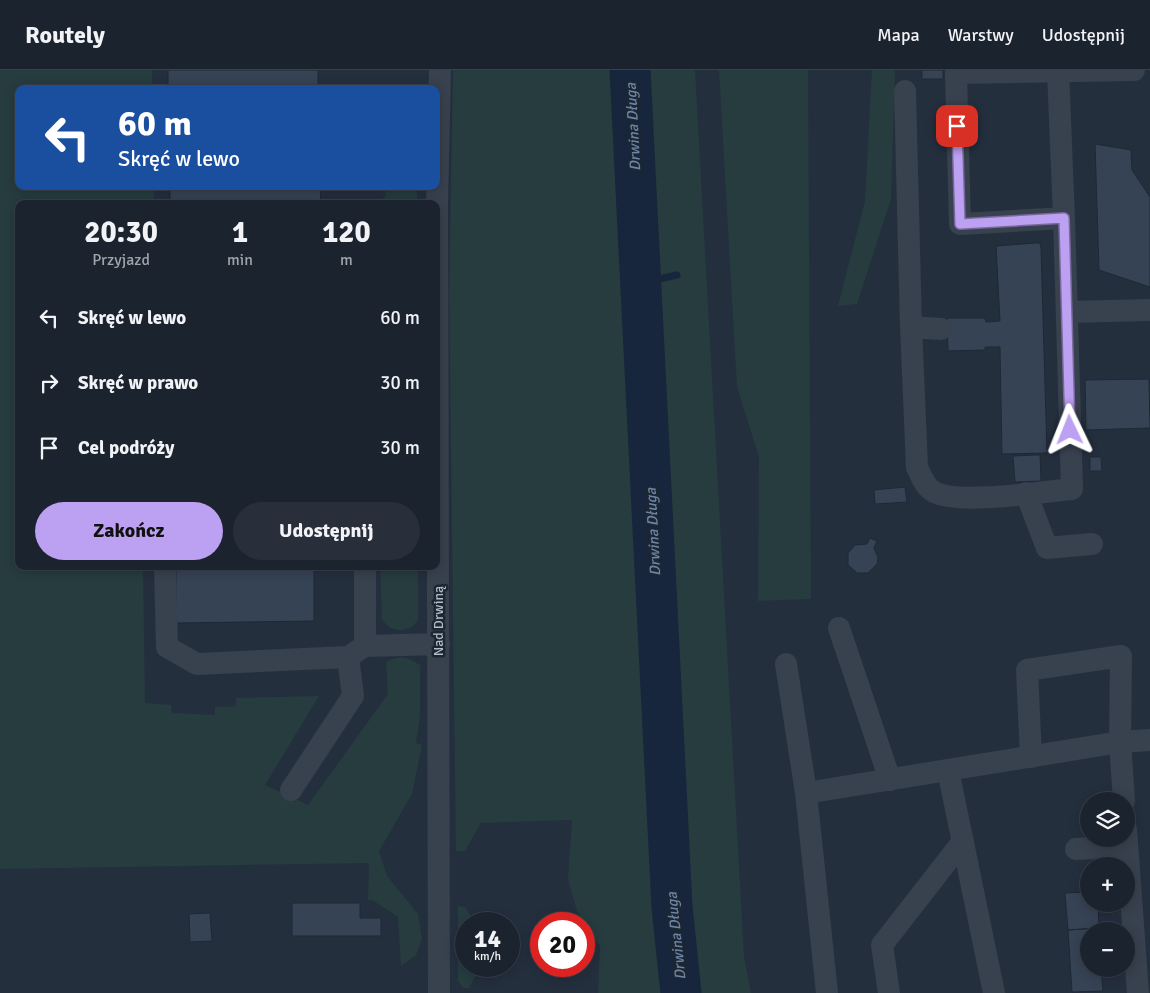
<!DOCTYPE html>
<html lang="pl">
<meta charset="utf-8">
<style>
body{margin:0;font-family:Signika,sans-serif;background:#282f3a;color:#f1f3f6;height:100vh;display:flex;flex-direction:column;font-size:19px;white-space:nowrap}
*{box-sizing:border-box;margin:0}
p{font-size:16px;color:#a0a4aa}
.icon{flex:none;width:28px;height:28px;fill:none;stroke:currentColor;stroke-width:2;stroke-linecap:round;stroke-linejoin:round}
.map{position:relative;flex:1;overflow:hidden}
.side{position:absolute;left:15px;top:130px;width:425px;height:370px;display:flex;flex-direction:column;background:#1b232e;border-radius:10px;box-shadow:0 2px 12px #0003,0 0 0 1px #39404a}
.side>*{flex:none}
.banner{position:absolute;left:15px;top:15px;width:425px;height:105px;border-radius:10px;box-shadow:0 2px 12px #0003,0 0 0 1px #39404a;background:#1a4fa0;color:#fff;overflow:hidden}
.tools{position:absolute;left:1080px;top:722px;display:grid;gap:10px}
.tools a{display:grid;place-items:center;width:55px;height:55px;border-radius:50%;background:#1b232e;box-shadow:0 2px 12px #0003,0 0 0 1px #39404a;font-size:25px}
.speed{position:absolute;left:455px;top:842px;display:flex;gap:10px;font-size:25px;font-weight:700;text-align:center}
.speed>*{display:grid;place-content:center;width:65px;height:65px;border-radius:50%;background:#1b232e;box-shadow:0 2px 12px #0003,0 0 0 1px #39404a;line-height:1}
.speed small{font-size:12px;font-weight:400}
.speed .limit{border:8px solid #d22;background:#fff;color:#111}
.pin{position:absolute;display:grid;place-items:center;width:42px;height:42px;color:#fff;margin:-21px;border-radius:10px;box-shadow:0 2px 8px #0006}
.me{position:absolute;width:55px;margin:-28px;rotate:358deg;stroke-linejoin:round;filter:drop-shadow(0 0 4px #0008)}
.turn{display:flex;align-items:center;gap:18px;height:105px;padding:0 20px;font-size:22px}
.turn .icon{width:65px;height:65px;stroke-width:2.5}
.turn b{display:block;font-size:35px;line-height:42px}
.eta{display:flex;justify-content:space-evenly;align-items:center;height:85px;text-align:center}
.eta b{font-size:30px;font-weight:800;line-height:35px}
.cta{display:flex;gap:10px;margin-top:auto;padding:10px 20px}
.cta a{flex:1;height:58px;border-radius:30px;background:#bca0f2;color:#111;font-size:20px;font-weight:800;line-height:58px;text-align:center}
.cta a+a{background:#282f3a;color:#f1f3f6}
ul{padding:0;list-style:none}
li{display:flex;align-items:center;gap:15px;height:65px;padding:0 20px}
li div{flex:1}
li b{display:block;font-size:19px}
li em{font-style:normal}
header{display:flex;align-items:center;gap:30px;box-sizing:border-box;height:70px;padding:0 25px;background:#1b232e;border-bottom:1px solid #39404a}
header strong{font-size:24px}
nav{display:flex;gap:28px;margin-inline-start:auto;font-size:18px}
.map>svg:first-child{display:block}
.green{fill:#263c3f}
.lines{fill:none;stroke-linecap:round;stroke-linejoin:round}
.stream{stroke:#17263c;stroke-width:7}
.river{stroke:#17263c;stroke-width:41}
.building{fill:#364354;stroke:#1f2835}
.minor{stroke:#38414e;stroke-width:22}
.route-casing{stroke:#7a689d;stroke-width:12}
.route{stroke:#bca0f2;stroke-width:9}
.labels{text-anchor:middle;stroke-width:5;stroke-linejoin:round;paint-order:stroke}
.street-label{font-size:14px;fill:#b4bcc9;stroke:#1d2633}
.water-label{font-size:15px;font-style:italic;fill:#6d86a8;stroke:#1d2633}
</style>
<header>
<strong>Routely</strong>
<nav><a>Mapa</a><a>Warstwy</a><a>Udostępnij</a></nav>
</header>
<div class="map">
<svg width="1150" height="923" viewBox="0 0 1150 923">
<rect width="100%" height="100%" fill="#242f3e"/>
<!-- green -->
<path class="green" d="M0,0H152V19H19V116H154V134H19V496H143L145,633L171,635L172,643L215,645V637L236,636V628L319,626L265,715L308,735L388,624L386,592C401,585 406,586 420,595V646L416,673L422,675L412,724L379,781L387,806L418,844L422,869L416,885L401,896L398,847L372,830H368L369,793L0,799Z
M453,0H695L744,887L751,923H598L600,876L577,841L568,809L572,750L481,753L465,781H456L449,223Z
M719,0H808L811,529L758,531L759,387L737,317Z
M872,0H895L891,129L857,234L838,236L865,131Z
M386,116H417V134H378V130L385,128Z
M380,496H418V550C409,564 390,563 382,549Z
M458,836L466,838L475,854H466V896H478V902L469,918H463L458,911Z"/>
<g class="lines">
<!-- stream -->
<path class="stream" d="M641,217L659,209L677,205"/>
<!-- river -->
<path class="river" d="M630,0L672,837L681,923"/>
</g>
<!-- building -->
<path class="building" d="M168,0H318V19H168Z
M922,0H943V9H922Z
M1095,74L1131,80L1132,100L1150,127V217L1099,200Z
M170,116H320L321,134H170Z
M1036,173H1040L1041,178L1047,383L1002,384L1000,277H985V280L948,281L947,248H985L986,252L1000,251L996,176Z
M1149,309L1150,358L1086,360L1085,310Z
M1035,385H1040L1041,411L1015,412L1013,386Z
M1090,387H1101L1102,401H1090Z
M905,417L907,432L875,434L874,420Z
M870,468L877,471L874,478L878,488L877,494L868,503H857L848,495V483L855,475L867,474Z
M176,496H314V551L176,553Z
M1089,822V834H1098L1099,858L1068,860L1065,823Z
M292,833H360V848H381V866H292Z
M210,843L212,871L190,872L189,844Z
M1099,858L1100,861H1089V899H1101L1103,921L1072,922L1068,860Z"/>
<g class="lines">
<!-- minor -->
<path class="minor" d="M1058,1L1064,148L960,154L956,3L1134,0
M905,21L911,257
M1067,242L1150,240
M941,259L911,257L917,397C921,406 925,417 934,422C960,435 1040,422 1072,419L1064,148
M1026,423L1047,478L1092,474
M165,496L167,577L197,594L348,587L365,576L439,574
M365,496V576
M839,558L890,710
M786,594L806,723L1120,672L1124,731
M1031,687L1027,600L1121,586L1120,672L1150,670
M948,700L994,923
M291,720L353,626L348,587
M806,723L827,923
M1126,759L1138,923
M1076,779L1127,776
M439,923L437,133L440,0
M889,923L882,875L963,771"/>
</g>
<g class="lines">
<!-- route casing -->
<g class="route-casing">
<path id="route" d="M957,56L960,154L1064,148L1070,360"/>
</g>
<!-- route -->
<use href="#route" class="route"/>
</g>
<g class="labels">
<!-- street labels -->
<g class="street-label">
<text transform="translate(438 551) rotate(-90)" y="5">Nad Drwiną</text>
</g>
<!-- water labels -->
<g class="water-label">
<text transform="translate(633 57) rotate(-93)" y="5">Drwina Długa</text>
<text transform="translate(653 462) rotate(-93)" y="5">Drwina Długa</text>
<text transform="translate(676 866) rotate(-96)" y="5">Drwina Długa</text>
</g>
</g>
</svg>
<div class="tools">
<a><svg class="icon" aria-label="layers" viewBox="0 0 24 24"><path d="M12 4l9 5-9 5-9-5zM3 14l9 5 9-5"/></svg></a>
<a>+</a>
<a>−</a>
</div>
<div class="speed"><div>14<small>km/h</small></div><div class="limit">20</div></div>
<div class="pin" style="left:957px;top:56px;background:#d93025"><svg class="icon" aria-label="arrive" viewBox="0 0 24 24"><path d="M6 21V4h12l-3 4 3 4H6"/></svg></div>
<svg class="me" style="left:1070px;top:360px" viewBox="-20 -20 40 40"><path d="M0-17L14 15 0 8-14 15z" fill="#bca0f2" stroke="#fff" stroke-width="4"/></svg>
<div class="banner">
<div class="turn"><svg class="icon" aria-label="left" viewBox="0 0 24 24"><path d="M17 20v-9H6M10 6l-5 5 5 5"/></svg><div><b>60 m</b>Skręć w lewo</div></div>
</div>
<section class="side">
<div class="eta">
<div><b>20:30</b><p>Przyjazd</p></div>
<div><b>1</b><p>min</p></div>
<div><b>120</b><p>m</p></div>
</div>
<ul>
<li><svg class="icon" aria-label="left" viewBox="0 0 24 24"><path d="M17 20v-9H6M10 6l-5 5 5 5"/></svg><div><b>Skręć w lewo</b></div><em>60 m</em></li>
<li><svg class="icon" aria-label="right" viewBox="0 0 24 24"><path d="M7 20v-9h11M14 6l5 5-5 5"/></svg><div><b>Skręć w prawo</b></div><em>30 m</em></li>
<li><svg class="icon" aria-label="arrive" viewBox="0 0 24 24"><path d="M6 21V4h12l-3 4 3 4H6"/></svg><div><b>Cel podróży</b></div><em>30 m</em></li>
</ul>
<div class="cta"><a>Zakończ</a><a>Udostępnij</a></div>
</section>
</div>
